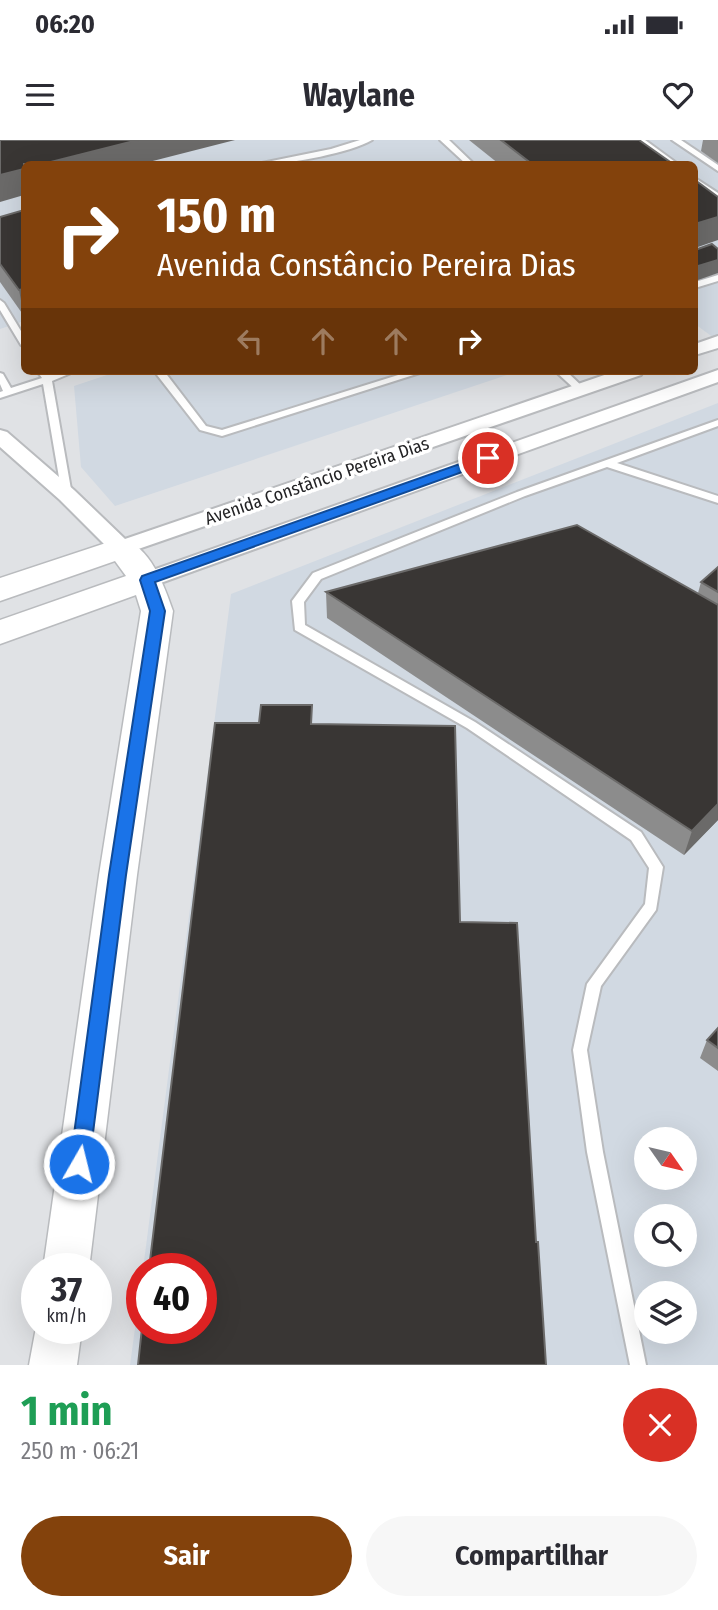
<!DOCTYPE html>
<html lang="pt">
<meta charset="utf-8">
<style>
body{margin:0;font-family:"Fira Sans Condensed",sans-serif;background:#f7f7f7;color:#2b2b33;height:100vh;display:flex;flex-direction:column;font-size:26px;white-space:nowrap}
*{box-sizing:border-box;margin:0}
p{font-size:23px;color:#7c7c81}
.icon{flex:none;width:38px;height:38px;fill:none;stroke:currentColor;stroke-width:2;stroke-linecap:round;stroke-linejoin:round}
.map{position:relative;height:1225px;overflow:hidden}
.sheet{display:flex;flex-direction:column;background:#fff;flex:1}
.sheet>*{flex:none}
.banner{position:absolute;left:21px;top:21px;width:677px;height:214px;border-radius:10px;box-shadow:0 7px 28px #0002;background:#83420c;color:#fff;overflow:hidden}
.needle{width:46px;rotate:124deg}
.fabs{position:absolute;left:634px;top:987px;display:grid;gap:14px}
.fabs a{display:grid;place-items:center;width:63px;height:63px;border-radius:50%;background:#fff;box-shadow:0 7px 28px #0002;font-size:35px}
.speed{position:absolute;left:21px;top:1113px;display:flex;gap:14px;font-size:35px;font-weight:700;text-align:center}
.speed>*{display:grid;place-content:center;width:91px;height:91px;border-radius:50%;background:#fff;box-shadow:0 7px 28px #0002;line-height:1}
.speed small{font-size:18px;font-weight:400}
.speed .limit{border:10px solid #d22;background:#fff;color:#111}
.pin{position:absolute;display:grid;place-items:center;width:60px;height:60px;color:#fff;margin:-30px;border:4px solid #fff;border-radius:50%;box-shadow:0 2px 7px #0007}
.me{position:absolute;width:77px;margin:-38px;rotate:8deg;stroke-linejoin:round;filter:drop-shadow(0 0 5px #0008)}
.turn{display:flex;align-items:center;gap:24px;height:147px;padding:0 21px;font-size:32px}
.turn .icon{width:91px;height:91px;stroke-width:2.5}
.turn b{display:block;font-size:49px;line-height:60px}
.lanes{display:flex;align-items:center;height:66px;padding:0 21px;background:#0003;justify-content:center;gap:35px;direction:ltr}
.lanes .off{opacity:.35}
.round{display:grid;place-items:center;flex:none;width:74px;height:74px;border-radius:37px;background:#f7f7f7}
.head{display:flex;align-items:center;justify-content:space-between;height:119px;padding:0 21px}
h1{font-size:42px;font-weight:700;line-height:52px;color:#1e9e55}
.action{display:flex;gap:14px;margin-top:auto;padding:14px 21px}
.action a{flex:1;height:80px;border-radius:42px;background:#83420c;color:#fff;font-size:28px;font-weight:700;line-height:80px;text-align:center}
.action a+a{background:#f7f7f7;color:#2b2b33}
.status{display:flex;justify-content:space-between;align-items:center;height:49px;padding:0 35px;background:#fff;direction:ltr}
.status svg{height:19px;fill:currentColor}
header{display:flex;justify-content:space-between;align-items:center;height:91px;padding:0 21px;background:#fff;font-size:32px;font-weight:700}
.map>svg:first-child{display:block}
.built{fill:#d1d9e2;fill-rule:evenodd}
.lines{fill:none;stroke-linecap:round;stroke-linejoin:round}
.lane-casing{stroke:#b9bbbe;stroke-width:4}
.street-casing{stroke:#b9bbbe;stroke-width:4}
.secondary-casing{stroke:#b9bbbe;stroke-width:3}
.lane{fill:#fff;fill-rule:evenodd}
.street{fill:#fff;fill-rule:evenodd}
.secondary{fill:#fff;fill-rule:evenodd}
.wall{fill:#8c8c8c}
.shaded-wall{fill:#6b6a69}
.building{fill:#393634;stroke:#6b6a69;stroke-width:2}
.route{fill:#1a73e8;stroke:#114b97;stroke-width:2}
.labels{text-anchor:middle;stroke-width:7;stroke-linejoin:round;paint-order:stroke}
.street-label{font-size:18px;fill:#232325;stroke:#fff}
</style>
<div class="status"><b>06:20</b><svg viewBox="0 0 49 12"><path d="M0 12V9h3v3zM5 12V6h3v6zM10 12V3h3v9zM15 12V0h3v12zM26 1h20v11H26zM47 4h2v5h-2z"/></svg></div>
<header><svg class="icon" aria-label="menu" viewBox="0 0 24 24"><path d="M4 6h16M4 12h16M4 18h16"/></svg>Waylane<svg class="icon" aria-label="heart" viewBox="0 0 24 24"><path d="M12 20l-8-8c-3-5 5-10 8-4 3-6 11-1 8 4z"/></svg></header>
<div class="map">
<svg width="718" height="1225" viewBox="0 0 718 1225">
<rect width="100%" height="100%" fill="#e0e2e5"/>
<!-- built -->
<path class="built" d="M0,0H718V201L695,184V24H24V181L0,189Z
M119,231H519L115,366L81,327L74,246Z
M718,263V1225H130L142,1137V1188H201V1129H143L231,454ZM646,999H684V1038H646ZM646,1076H684V1115H646ZM646,1153H684V1192H646Z"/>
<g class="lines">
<!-- lane casing -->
<g class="lane-casing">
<path id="lane" d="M360,0H372C350,13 282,26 257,24L331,9Z
M440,0H449L474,24H466Z
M636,0H645L678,24H670Z
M672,0H681L718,25V31Z
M695,38L718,53V59L695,44Z
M718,135V141L695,148V142Z
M0,160L4,163L24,196V206L21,205L0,170Z
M37,231H47L49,235L62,231H76L52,241L72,355L67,358L62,355L43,244L0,258V252L3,251L0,244V233L3,234L11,248L42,238Z
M154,231H164L206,286L222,290L411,231H426L222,296L200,290Z
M555,231H566L586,250L581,253L578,252Z
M718,280V286L617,323L718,356V363L607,327L525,356L321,439L304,462L305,485L475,582L641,692L663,727L656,770L601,846L587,910L603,1012L646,1225H630L587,1012L573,910L587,844L645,764L649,728L631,700L467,588L295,490L292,461L313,433L517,352Z"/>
</g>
<!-- street casing -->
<g class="street-casing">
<path id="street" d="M718,196V208L695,215V204Z
M718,230V242L155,445L147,448L139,445L136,440L139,435Z
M616,231H643L641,235L121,415L113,413L60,360L0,307V290L7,292L74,350L125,399Z"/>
</g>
<!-- secondary casing -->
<g class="secondary-casing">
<path id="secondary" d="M121,398C150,406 164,445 173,471L137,735L89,1129H43L99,735L141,471L136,455L0,504V480L126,436L115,421L0,461V438Z
M37,1182V1188H82L77,1225H29Z"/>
</g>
<!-- lane -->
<use href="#lane" class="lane"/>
<!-- street -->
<use href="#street" class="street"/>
<!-- secondary -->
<use href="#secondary" class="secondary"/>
</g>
<!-- wall -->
<path class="wall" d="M469,0H639L673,24H499Z
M703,0H718V23L701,11Z
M24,70V176L0,142V77Z
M718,427V680L684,715L327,478L326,452L698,453L701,442Z
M718,888V931L700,918L707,900Z"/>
<!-- shaded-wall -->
<path class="shaded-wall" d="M138,0H235L141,24H43Z
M24,29V55L0,62V35Z
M718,77V100L695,108V84Z
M718,120V133L695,141V127Z
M24,149V176L19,150Z
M718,664V680L684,715L692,691Z"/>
<!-- building -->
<path class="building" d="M0,0H138L43,24H24V29L0,35Z
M501,0H639L673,24H532Z
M695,40L718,57V77L695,84Z
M24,70V149L19,150L0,124V77Z
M712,104L718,109V120L695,127V110Z
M577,385L718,465V664L692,691L326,452Z
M718,427V452L701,442Z
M261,565H312L311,584L455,586L460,782L517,783L536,1102H538L546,1225H138L142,1188H201V1129H149L215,583H259Z
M718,888V908L707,900Z"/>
<!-- route -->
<path class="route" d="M488,314L495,318L493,321L155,442L165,471L126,735L89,1024L86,1030L79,1033L72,1030L70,1024L109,735L150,471L140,440L142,436Z"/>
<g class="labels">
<!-- street labels -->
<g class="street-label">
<text transform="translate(317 341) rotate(-19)" y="6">Avenida Constâncio Pereira Dias</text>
</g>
</g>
</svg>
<div class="fabs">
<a><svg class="needle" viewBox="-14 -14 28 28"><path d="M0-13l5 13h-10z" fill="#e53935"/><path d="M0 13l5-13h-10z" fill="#7c7c81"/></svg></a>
<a><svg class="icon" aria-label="search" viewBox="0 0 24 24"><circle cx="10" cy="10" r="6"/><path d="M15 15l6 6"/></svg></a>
<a><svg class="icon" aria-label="layers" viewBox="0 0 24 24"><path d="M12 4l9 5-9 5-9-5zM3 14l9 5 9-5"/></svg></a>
</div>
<div class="speed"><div>37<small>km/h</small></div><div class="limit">40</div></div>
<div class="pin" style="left:488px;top:318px;background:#d93025"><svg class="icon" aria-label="arrive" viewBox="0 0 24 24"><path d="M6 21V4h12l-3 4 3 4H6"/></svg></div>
<svg class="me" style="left:79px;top:1024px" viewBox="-20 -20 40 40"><circle r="17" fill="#1a73e8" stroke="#fff" stroke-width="3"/><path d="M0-11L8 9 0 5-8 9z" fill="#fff"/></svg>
<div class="banner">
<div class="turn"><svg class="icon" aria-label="right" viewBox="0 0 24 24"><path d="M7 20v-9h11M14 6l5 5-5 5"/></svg><div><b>150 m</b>Avenida Constâncio Pereira Dias</div></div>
<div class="lanes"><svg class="icon off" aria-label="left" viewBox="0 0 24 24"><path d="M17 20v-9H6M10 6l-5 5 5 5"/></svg><svg class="icon off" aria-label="ahead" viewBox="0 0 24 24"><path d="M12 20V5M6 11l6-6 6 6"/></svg><svg class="icon off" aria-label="ahead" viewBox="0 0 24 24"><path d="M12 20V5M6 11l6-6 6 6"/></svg><svg class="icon" aria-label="right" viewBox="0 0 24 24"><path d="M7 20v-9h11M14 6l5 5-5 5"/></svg></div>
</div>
</div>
<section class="sheet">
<div class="head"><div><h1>1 min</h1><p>250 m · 06:21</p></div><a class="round" style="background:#d93025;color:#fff"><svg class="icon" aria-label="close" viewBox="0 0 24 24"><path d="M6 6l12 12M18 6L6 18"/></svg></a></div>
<div class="action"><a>Sair</a><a>Compartilhar</a></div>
</section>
